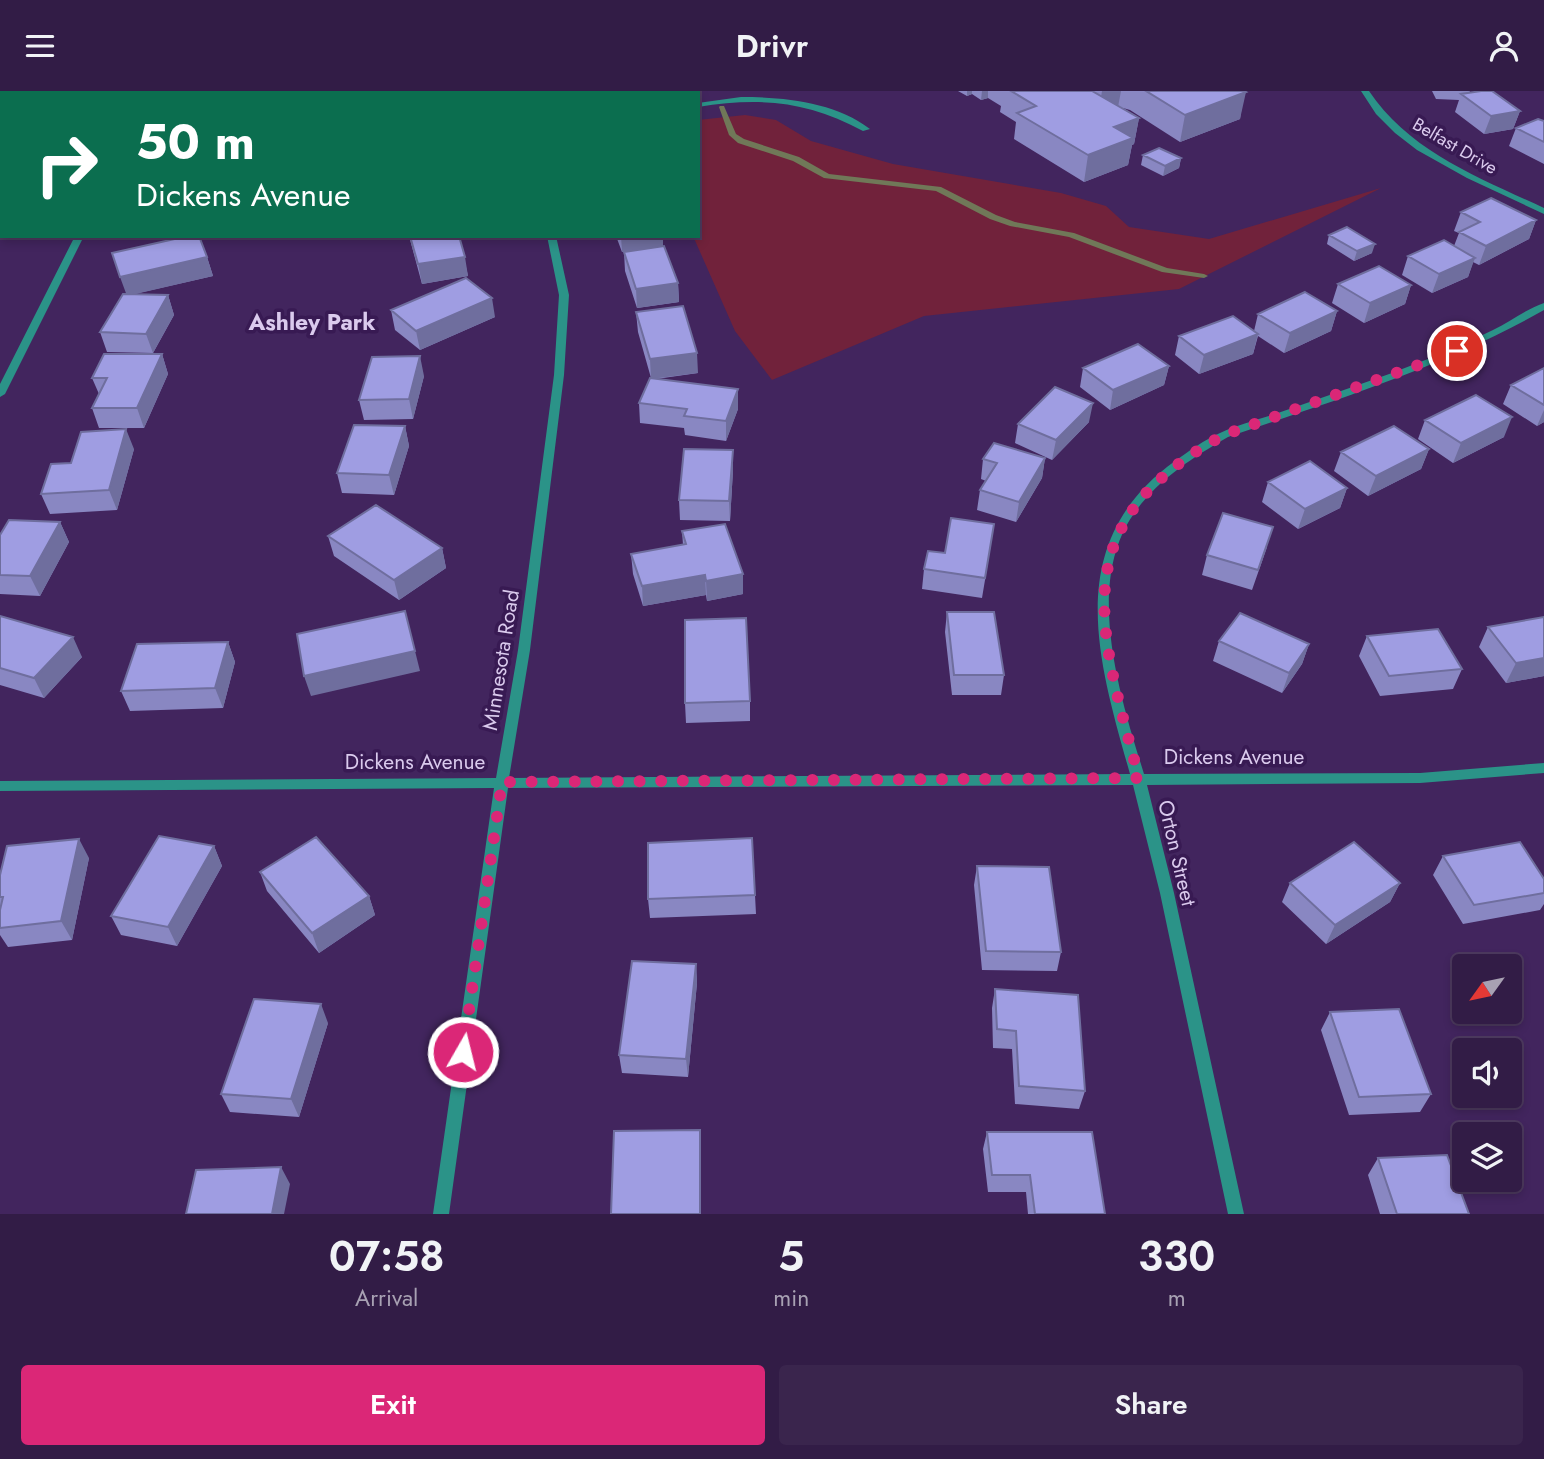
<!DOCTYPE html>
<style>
body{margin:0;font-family:Jost,sans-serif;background:#3a254d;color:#f1f3f6;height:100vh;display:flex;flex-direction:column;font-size:26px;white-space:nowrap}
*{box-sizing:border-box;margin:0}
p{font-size:23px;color:#a8a1b3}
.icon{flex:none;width:38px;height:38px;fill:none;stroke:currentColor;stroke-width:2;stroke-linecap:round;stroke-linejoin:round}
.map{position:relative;height:1123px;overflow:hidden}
.side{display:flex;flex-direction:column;background:#321c46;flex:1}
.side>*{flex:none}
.guide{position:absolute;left:0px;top:0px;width:700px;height:147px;box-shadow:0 4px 10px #0003,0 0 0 2px #4d3a5f;background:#0b6e4f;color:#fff;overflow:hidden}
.needle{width:46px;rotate:237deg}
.controls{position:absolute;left:1452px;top:863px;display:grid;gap:14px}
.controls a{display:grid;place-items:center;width:70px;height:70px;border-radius:7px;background:#321c46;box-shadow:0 4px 10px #0003,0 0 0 2px #4d3a5f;font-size:35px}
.pin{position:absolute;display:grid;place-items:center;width:60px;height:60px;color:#fff;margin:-30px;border:4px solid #fff;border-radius:50%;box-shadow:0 2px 7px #0007}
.me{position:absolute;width:77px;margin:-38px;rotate:8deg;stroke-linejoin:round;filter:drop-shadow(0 0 5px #0008)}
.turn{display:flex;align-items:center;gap:24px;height:147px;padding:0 21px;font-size:32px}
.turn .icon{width:91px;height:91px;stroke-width:2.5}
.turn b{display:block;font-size:49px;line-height:60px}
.eta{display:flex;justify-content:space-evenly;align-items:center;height:119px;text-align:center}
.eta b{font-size:42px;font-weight:600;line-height:49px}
.button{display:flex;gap:14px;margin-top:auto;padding:14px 21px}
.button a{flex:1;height:80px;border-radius:7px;background:#db2777;color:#fff;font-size:28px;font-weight:600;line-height:80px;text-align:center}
.button a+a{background:#3a254d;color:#f1f3f6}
header{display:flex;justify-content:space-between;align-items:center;height:91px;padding:0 21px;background:#321c46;font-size:32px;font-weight:600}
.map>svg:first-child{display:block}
.green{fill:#71223b}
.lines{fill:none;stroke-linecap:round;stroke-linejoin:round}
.stream{fill:#707858;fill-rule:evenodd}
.minor{fill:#2b9388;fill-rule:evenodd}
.wall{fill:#8987c2}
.shaded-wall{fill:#6f6e9e}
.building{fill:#9f9de2;stroke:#6f6e9e;stroke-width:2}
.route{stroke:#db2777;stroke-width:12;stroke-dasharray:0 21.6}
.labels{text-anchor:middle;stroke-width:7;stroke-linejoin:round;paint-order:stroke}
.far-street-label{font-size:18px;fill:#dacaed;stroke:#381a53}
.street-label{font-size:21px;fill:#dacaed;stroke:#381a53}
.far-district-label{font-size:23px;font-weight:bold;fill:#dacaed;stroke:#381a53}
</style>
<header><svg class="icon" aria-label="menu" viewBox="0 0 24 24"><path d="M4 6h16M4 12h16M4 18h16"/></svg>Drivr<svg class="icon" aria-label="person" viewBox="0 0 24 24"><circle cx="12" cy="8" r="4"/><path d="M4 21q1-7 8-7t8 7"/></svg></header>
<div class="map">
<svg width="1544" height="1123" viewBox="0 0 1544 1123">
<rect width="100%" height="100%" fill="#42255e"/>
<!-- green -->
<path class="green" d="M745,24L776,29L811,50L893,73L1061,102L1106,115L1129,136L1209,148L1381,97L1179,198L924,225L772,289L735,240L693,145H698V29Z"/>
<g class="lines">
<!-- stream -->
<path class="stream" d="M720,15H724L736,43L744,48L799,66L829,83L941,96L996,124L1015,131L1074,142L1167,177L1204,183L1208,185L1204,187L1162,181L1069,146L1010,135L990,128L936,100L824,87L793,70L738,52L729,44L719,16Z"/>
<!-- minor -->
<path class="minor" d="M151,0H159L158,2H150Z
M398,0H410L412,2H399Z
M1361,0H1369C1410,61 1480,87 1544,117V123L1467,87L1417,59L1395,42L1376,23Z
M741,6C784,6 835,11 870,38L863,40C808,10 760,6 698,16V12Z
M75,145H84L5,303L0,306V293Z
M547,145H556L569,204L564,284L530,559L509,687L1130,683C1098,569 1061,452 1175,370C1189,360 1204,349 1220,342C1237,334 1257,329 1275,323C1309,311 1342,300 1375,288C1415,274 1454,258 1493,239C1510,231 1526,218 1544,212V219C1444,276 1335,309 1228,346C1192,367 1157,389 1133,424C1084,495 1121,608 1144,683L1420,682L1544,672V682L1420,692L1147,694L1174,802L1244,1123H1228L1160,802L1133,694L508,697L449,1123H433L494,697L0,700V690L496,687L518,559L554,284L559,204Z"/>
</g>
<!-- wall -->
<path class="wall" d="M0,0H41V2H2V48H0Z
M510,0H589V2H510Z
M958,0H1244L1240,28L1180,51L1130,19L1123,17L1139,27L1134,53L1132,54L1128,74L1084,91L1014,48L1016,31L1000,21L1001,15L988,7L981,9L972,3L967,5Z
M1432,0H1470L1469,2L1520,20L1513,38L1484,43L1455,21L1459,9L1436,8Z
M1544,30V73L1509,55L1516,37Z
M0,59H2V134L0,138Z
M1143,64L1181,67L1179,77L1163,85L1141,74Z
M1461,121L1536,129L1529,148L1479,174L1473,171L1468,186L1432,202L1402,184L1408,165L1454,155L1459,142L1454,140Z
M1329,144L1372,162L1354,170L1327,153Z
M409,145H459L468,185L422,193Z
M616,145H663V155L678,192L679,211L637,217L625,180L624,161H622Z
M207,166L213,185L134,203L168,204L174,224L153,262L107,261L100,241L126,203Z
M1338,193L1411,194L1405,213L1364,232L1332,212Z
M391,219L495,226L420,259L395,239Z
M1337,220L1331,240L1284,262L1258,245L1253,263L1199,283L1175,264L1179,245L1254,240L1258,223Z
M636,221L698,282L656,288L738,318L726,350L685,344L684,337L640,332L639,312L651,287L638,241Z
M162,263L168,283L144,337H99L92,317L99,303L92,287Z
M1169,275L1164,294L1110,319L1080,296L1083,277Z
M1544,277V331L1537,335L1503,313L1511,294Z
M424,285L413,328L364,329L359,309Z
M1425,329L1504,346L1453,372L1418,348Z
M1089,331L1052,369L1015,352L1018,333Z
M405,335L409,355L394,404L342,402L337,382Z
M134,358L117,419L50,423L41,403L71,372Z
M1429,358L1421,378L1368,405L1334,380L1341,361Z
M733,359V379L730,430L680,429L679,409Z
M1045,367L1042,387L1016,431L977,419L980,399L986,390L981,388L983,368Z
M1268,391L1347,397L1340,417L1298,438L1262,411Z
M60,431L69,451L40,505L0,503V444Z
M682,440L743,483V503L707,510L706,504L643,515L633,483L631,463L683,454Z
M328,445L442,457L446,477L399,509L334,465Z
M991,453L982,507L922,498L924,478L945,462Z
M1267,456L1252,499L1202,484L1207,464Z
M947,521L1004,584L1001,604H952L945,541Z
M0,525L82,566L44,607L0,594Z
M1544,526V585L1506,592L1479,556L1488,536Z
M1367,545L1462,578L1453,598L1380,605L1359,565Z
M1219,550L1309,553L1302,573L1282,602L1213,570Z
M228,551L235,571L223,617L130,620L121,600Z
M750,610V630L686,632L685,612Z
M214,755L222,775L177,855L121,844L111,825Z
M1443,765L1544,788V813L1540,819L1463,833L1433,784Z
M89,767L72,849L8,856L0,844V784Z
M977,775L1061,861L1057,880L982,879L974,794Z
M260,781L369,805L375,824L319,862L267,800Z
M1290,792H1400L1390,811L1326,853L1282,811Z
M755,804L756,823L650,827L648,808Z
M696,873L697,892L688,986L622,982L619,964Z
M995,898L1085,1000L1079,1018L1015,1013L1012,958L993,957L992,917Z
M1330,921L1431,1003L1420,1021L1349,1024L1321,939Z
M328,932L299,1026L230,1021L221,1003Z
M987,1041L1105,1123H1028L1026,1101H988L983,1058Z
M1378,1067L1469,1123H1380L1368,1084Z"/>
<!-- shaded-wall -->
<path class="shaded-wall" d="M565,0H589V2H562Z
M967,0H972V3L967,5Z
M982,0H988V7L981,9Z
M1102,0H1121L1118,16L1098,24Z
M1246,1L1240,28L1180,51L1185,24Z
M1520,20L1513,38L1484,43L1491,25Z
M1139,27L1134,53L1132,54L1128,74L1084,91L1088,64L1114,36Z
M0,29H2V48H0Z
M1181,67L1179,77L1163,85L1165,75Z
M2,98V134L0,138V102Z
M1536,129L1529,148L1479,174L1486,155Z
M621,145H663V155L622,161Z
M1375,153L1372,162L1354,170L1357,160Z
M207,166L213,185L127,205L120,186Z
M465,166L468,185L422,193L418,173Z
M1475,167L1468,186L1432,202L1439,183Z
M678,192L679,211L637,217L636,198Z
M1411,194L1405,213L1364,232L1370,212Z
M168,204L174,224L153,262L146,243Z
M492,207L495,226L420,259L416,240Z
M1337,220L1331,240L1284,262L1290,242Z
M1258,243L1253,263L1199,283L1204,264Z
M697,262L698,282L651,288L650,268Z
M162,263L168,283L144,337L137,317Z
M420,265L424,285L413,328L409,308Z
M1169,275L1164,294L1110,319L1113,299Z
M738,298V318L726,350V330Z
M1093,312L1089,331L1052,369L1056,349Z
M1544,319V331L1537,335Z
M1512,326L1504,346L1453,372L1461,352Z
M405,335L409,355L394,404L389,384Z
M126,338L134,358L117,419L109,399Z
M1429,358L1421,378L1368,405L1376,385Z
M733,359V379L730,430L729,410Z
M1045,367L1042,387L1016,431L1019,411Z
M1347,397L1340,417L1298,438L1305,418Z
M60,431L69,451L40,505L30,485Z
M442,457L446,477L399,509L394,489Z
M743,483V503L707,510L706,490Z
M705,484L706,504L643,515L642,495Z
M405,520L420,580L311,605L304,585Z
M73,546L82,566L44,607L34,587Z
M228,551L235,571L223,617L215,597Z
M1309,553L1302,573L1282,602L1289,582Z
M1544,567V585L1506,592L1516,572Z
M79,748L89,767L72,849L61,830Z
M214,755L222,775L177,855L168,836Z
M1400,792L1390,811L1326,853L1335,834Z
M369,805L375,824L319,862L312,842Z
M696,873L697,892L688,986L686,968Z
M321,913L328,932L299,1026L291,1008Z
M700,1039L701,1056V1123H700Z
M281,1076L290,1093L284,1123H272Z"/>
<!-- building -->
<path class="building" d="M190,0H269L268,2H190Z
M312,0H329L335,2H309Z
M1011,0H1092L1139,27L1114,36L1133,47L1088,64L1017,22L1036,15Z
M1146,0H1244L1246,1L1185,24Z
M1481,0H1492L1520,20L1491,25L1461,3Z
M0,3H2V29H0Z
M1538,28L1544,30V51L1516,37Z
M1159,57L1181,67L1165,75L1143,64Z
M0,59H2V75L0,77Z
M1491,107L1536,129L1486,155L1459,141L1480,131L1461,121Z
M1347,136L1375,153L1357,160L1329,144Z
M188,145H199L207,166L120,186L112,162Z
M410,145H459L465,166L418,173Z
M1444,149L1475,167L1439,183L1408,165Z
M664,155L678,192L636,198L624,161Z
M1379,175L1411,194L1370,212L1338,193Z
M466,187L492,207L416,240L391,219Z
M1305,201L1337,220L1290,242L1258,223Z
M123,203L168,204L146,243L100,241Z
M683,215L697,262L650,268L636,221Z
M1233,225L1258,243L1204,264L1179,245Z
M1138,253L1169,275L1113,299L1083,277Z
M104,263H162L137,317H92L107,287H92Z
M420,265L409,308L359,309L372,266Z
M1544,277V314L1511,294Z
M650,287L738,298L726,330L684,325L687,318L639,312Z
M1055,296L1093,312L1056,349L1018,333Z
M1476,304L1512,326L1461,352L1425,329Z
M354,334L405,335L389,384L337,382Z
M1394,335L1429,358L1376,385L1341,361Z
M126,338L109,399L41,403L51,373L71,372L81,341Z
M994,352L1045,367L1019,411L980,399L997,372L983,368Z
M684,358L733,359L729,410L679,409Z
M1310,370L1347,397L1305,418L1268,391Z
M376,414L442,457L394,489L328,445Z
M1223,422L1273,436L1258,479L1207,464Z
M951,427L994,433L985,487L924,478L928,460L945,462Z
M9,429L60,431L30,485L0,484V444Z
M725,433L743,483L706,490L705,484L642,495L631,463L686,453L682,440Z
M405,520L415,560L304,585L297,543Z
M947,521H994L1004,584H954Z
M1240,522L1309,553L1289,582L1219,550Z
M0,525L73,546L34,587L0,577Z
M1544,526V567L1516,572L1488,536Z
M746,527L750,610L685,612V529Z
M1438,538L1462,578L1389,585L1367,545Z
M228,551L215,597L121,600L137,553Z
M159,745L214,755L168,836L111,825Z
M316,746L369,805L312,842L260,781Z
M752,747L755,804L648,808V752Z
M79,748L61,830L0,837V819L3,806H0V784L7,755Z
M1354,751L1400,792L1335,834L1290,792Z
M1520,751L1544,788V802L1474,814L1443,765Z
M977,775L1049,776L1061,861L986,860Z
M632,870L696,873L686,968L619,964Z
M995,898L1078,904L1085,1000L1019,995L1016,940L997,938Z
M254,908L321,913L291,1008L221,1003Z
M1399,918L1431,1003L1359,1006L1330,921Z
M700,1039V1123H611L614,1040Z
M987,1041H1092L1105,1123H1035L1030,1084H992Z
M1447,1064L1469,1123H1397L1378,1067Z
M281,1076L272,1123H186L196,1079Z"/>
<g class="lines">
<!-- route -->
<path class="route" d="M463,961L502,691L1139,687C1099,536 1061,433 1224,344L1457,260"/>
</g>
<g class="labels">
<!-- far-street labels -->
<g class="far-street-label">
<text transform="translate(1455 55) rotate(30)" y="6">Belfast Drive</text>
</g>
<!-- street labels -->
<g class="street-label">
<text transform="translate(501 569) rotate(-81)" y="7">Minnesota Road</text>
<text x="1234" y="673">Dickens Avenue</text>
<text x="415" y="678">Dickens Avenue</text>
<text transform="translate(1177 762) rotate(77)" y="7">Orton Street</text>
</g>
<!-- far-district labels -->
<g class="far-district-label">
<text x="312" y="239">Ashley Park</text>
</g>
</g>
</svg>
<div class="controls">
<a><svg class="needle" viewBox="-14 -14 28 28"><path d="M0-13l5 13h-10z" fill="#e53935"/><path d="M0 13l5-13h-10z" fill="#a8a1b3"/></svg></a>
<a><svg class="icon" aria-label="sound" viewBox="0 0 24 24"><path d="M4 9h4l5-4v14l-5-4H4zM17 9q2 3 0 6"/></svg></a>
<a><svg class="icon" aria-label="layers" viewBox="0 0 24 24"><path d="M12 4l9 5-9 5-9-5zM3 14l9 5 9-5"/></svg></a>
</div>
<div class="pin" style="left:1457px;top:260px;background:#d93025"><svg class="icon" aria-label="arrive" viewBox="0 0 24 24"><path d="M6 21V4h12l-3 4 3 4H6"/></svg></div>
<svg class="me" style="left:463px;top:961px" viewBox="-20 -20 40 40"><circle r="17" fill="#db2777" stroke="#fff" stroke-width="3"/><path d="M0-11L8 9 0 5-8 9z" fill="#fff"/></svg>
<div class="guide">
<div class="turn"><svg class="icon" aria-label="right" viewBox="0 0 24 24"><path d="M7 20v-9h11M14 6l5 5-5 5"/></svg><div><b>50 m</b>Dickens Avenue</div></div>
</div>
</div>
<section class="side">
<div class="eta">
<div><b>07:58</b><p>Arrival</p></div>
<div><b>5</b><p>min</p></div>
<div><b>330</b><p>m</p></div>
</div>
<div class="button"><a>Exit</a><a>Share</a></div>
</section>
